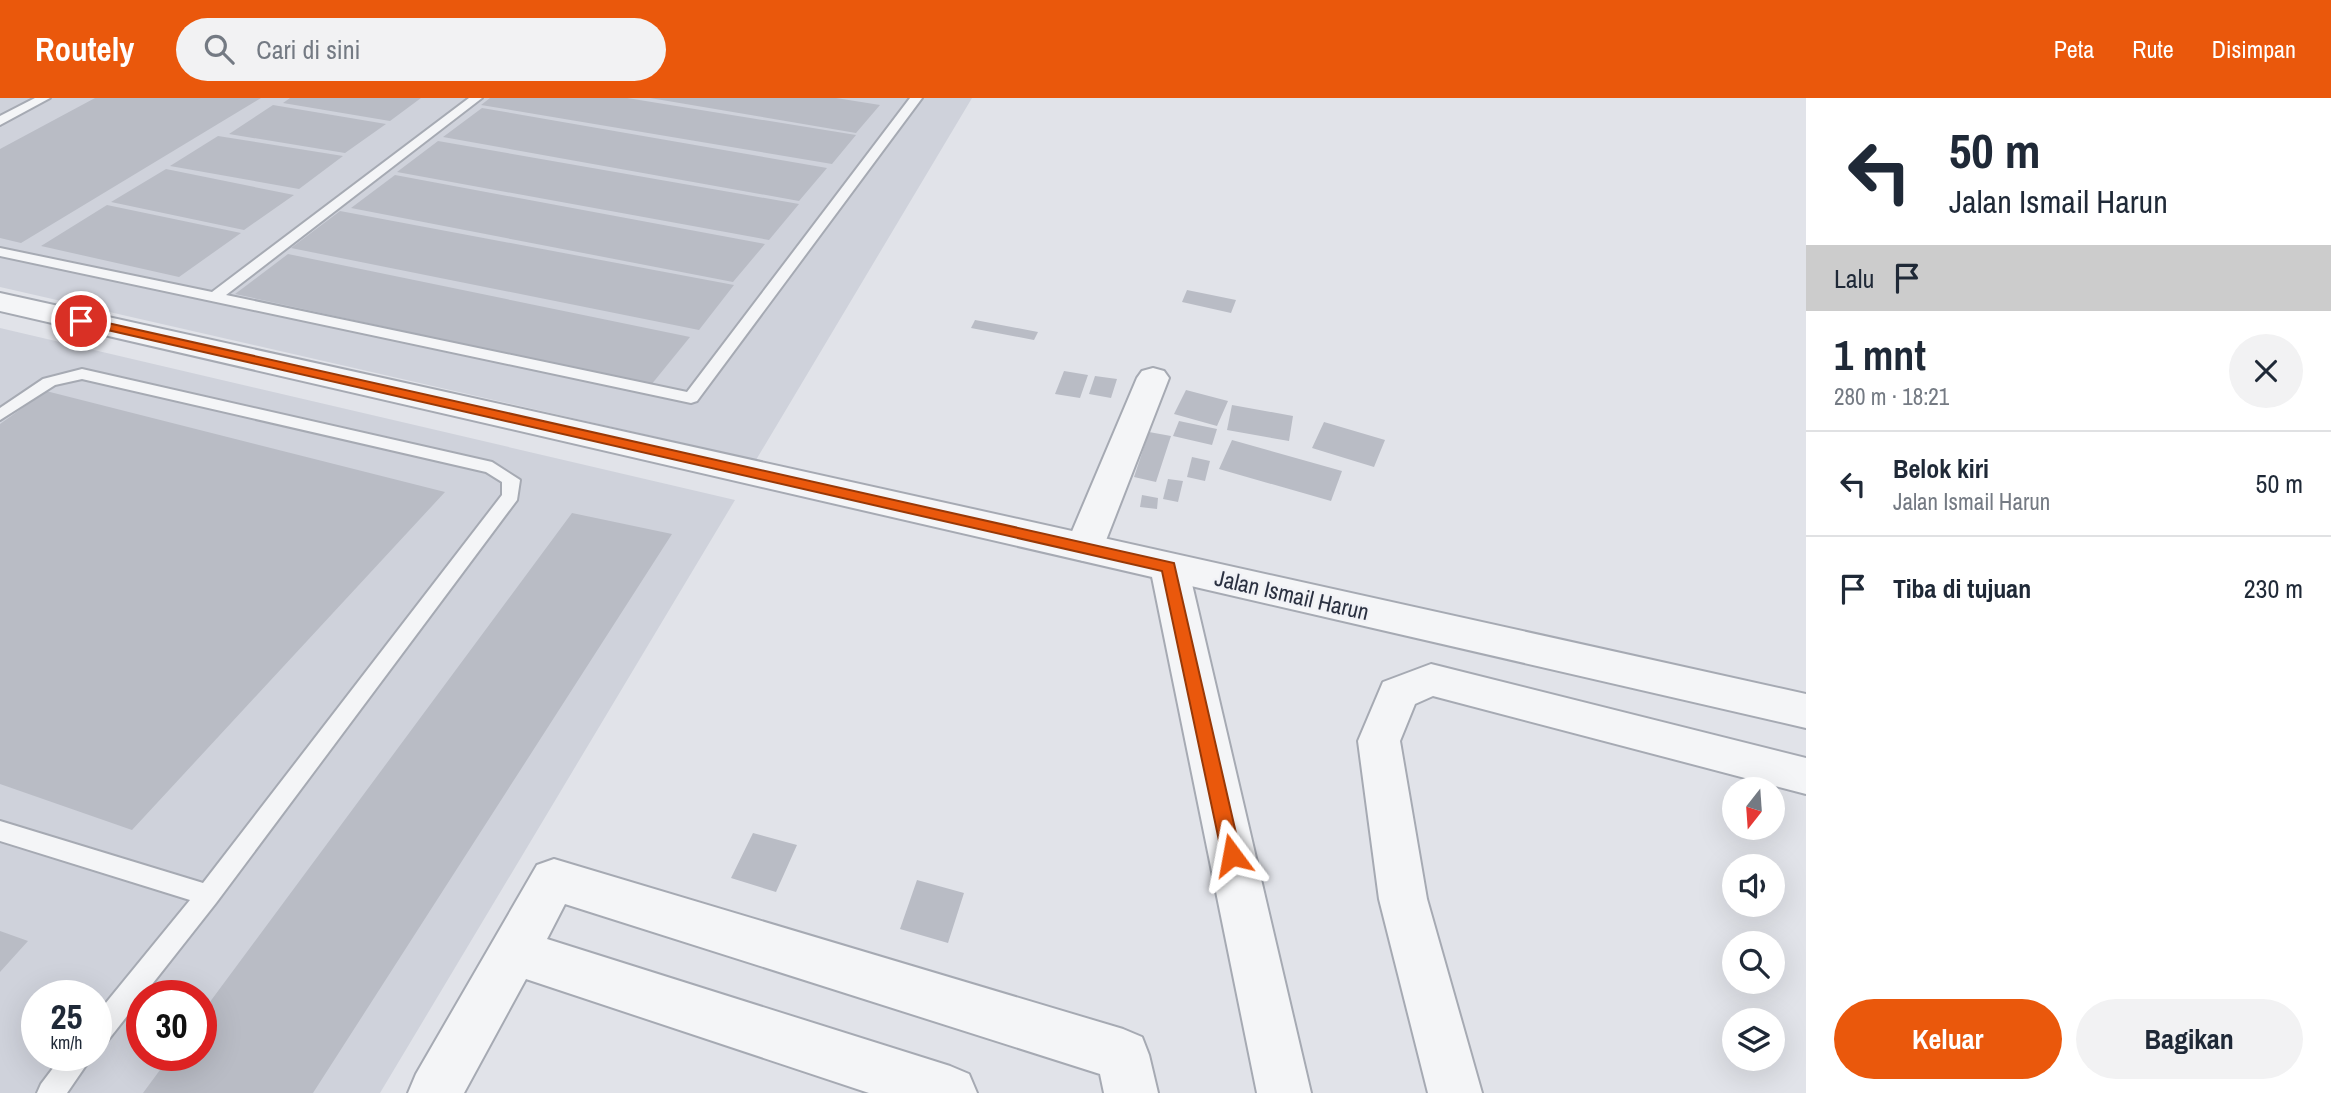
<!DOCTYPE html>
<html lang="id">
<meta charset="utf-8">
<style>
body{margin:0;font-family:"Archivo Narrow",sans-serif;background:#f2f2f3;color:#1f2937;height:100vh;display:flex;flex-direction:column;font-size:26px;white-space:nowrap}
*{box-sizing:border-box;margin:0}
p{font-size:23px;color:#747a83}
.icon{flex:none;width:38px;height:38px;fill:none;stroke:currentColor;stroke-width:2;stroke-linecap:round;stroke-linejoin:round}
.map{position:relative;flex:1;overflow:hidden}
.sheet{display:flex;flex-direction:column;background:#fff;width:525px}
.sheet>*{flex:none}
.guide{background:#fff;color:#1f2937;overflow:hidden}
.needle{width:46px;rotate:197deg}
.tools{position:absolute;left:1722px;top:679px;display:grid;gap:14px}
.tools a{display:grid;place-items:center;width:63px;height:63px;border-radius:50%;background:#fff;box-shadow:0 7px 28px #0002;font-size:35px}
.speed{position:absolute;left:21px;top:882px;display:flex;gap:14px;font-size:35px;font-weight:700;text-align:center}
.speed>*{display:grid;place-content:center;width:91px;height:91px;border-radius:50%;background:#fff;box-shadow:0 7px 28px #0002;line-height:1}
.speed small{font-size:18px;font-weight:400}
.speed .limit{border:10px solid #d22;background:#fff;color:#111}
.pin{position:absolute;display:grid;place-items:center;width:60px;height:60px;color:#fff;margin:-30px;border:4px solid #fff;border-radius:50%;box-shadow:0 2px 7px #0007}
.me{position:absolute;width:77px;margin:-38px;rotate:347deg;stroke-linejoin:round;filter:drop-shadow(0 0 5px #0008)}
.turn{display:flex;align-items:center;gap:24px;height:147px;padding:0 28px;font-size:32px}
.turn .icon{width:91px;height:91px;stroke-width:2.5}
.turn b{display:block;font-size:49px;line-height:60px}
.then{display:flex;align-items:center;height:66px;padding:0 28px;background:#0003;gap:14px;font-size:26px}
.round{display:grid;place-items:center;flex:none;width:74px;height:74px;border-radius:37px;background:#f2f2f3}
.overview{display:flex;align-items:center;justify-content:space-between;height:119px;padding:0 28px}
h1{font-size:42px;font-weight:800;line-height:52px}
.action{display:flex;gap:14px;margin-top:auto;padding:14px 28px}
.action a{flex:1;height:80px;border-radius:42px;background:#ea580c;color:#fff;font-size:28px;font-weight:800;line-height:80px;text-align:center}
.action a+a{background:#f2f2f3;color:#1f2937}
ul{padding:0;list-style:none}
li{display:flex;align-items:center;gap:21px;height:105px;padding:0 28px;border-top:2px solid #e0e1e3}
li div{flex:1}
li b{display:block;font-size:26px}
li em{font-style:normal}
header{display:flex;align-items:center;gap:42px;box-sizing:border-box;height:98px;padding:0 35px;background:#ea580c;color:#fff}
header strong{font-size:33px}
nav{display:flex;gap:38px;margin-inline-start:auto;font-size:24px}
.search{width:490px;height:63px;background:#f2f2f3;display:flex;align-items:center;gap:18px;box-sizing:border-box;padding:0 24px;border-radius:38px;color:#747a83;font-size:26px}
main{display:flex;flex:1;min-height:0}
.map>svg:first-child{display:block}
.built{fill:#cfd2db;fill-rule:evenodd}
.building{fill:#b9bcc5}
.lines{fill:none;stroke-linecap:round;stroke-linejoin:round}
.service-casing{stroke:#a6aab3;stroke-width:4}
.minor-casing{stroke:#a6aab3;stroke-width:4}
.tertiary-casing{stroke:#a6aab3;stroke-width:4}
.service{fill:#f4f5f7;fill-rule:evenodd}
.minor{fill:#f4f5f7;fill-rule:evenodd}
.tertiary{fill:#f4f5f7;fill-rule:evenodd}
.route{fill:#ea580c;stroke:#983908;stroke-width:2}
.labels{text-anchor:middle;stroke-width:5;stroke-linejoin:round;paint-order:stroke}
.street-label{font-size:23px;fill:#2a3040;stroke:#f1f2f6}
</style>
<header>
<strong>Routely</strong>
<div class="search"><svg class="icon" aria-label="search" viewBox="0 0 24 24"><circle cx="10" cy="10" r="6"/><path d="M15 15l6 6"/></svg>Cari di sini</div>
<nav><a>Peta</a><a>Rute</a><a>Disimpan</a></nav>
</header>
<main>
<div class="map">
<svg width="1806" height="995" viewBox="0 0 1806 995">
<rect width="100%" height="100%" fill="#e1e3e9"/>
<!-- built -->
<path class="built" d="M0,0H972L756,362L0,189Z
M0,230L735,402L380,995H0ZM37,898H96V957H37ZM142,898H201V957H142Z"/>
<!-- building -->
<path class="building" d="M95,0H261L21,145L0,140V51Z
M290,0H421L390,23L283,5Z
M490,0H627L856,37L832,66L481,7Z
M650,0H836L880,7L856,35Z
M273,7L386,26L345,55L229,36Z
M482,10L827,70L799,103L443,39Z
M218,38L343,58L299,91L170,68Z
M438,43L799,106L769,142L397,74Z
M166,71L294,97L244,132L111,104Z
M395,77L765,146L733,184L351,110Z
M107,107L241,135L179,179L41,148Z
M340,113L734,187L699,232L291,150Z
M288,156L690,239L651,287L235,196Z
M1187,192L1236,202L1231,215L1182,204Z
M975,222L1038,234L1034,242L971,230Z
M1064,273L1088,277L1080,300L1055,296Z
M1095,278L1117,281L1111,300L1089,296Z
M1186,292L1228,303L1217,328L1174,316Z
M46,293L445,394L132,732L0,686V326Z
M1232,307L1293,318L1289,343L1227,332Z
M1179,323L1217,331L1212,347L1173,338Z
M1324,324L1385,342L1374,369L1312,350Z
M1149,334L1171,338L1156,384L1134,379Z
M1232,342L1342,373L1331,403L1219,371Z
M1192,359L1210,363L1205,383L1187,379Z
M1168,381L1183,383L1178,404L1163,401Z
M1142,397L1158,400L1157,411L1140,409Z
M572,415L672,436L313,995H143L171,957H201V916Z
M753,735L797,747L776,794L731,780Z
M917,782L964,795L948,845L900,831Z
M0,833L28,843L0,874Z"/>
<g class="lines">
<!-- service casing -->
<g class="service-casing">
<path id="service" d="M35,0H50L0,27V18Z
M469,0H482L226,197L687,294L910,0H922L697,303L691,305L0,158V150L212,194Z
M82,271L492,364L520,382L517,402L216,805L105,946L96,949V917L190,802L0,743V723L203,785L502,397V384L486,374L82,281L55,287L0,322V310L43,281Z
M63,957H93L67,995H37L41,986Z"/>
</g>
<!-- minor casing -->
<g class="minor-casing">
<path id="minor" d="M1153,270L1164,273L1169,280L1103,450L1097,459L1084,463L1071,459L1065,450L1137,280L1142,273Z
M1169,456L1182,460L1188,469L1311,995H1257L1150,469L1156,460Z
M1431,566L1806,660V696L1433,598L1415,606L1400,643L1427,801L1482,995H1428L1379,801L1358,643L1383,584Z
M554,761L1123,931L1142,939L1149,957L1158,995H1104L1100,976L565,806L547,841L950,968L969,976L977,995H869L526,881L464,995H408L416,976L537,767Z"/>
</g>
<!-- tertiary casing -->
<g class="tertiary-casing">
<path id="tertiary" d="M0,195L1806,596V630L0,213Z"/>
</g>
<!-- service -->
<use href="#service" class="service"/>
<!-- minor -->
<use href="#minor" class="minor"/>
<!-- tertiary -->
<use href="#tertiary" class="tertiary"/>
</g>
<!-- route -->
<path class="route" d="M81,219L1174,465L1241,757L1239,763L1232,765L1225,763L1222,757L1162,473L77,225L75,223Z"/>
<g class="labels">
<!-- street labels -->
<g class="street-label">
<text transform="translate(1292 497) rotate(13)" y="8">Jalan Ismail Harun</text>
</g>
</g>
</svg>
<div class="tools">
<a><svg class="needle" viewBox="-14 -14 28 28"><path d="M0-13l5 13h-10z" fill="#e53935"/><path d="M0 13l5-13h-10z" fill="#747a83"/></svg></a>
<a><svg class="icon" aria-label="sound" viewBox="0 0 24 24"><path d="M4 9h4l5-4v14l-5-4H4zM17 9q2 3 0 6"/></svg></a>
<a><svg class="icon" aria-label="search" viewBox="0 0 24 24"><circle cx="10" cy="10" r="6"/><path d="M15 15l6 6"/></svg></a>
<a><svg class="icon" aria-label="layers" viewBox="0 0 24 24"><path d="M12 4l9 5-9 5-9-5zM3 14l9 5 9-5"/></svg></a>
</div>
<div class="speed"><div>25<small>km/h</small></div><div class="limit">30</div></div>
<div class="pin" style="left:81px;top:223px;background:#d93025"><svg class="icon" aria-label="arrive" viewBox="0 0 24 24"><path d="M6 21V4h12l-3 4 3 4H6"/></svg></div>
<svg class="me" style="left:1232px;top:757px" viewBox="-20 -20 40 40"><path d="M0-17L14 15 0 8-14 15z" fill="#ea580c" stroke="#fff" stroke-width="4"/></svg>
</div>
<section class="sheet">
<div class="guide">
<div class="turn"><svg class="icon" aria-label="left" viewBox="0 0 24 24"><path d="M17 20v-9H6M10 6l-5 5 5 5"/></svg><div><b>50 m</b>Jalan Ismail Harun</div></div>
<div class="then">Lalu<svg class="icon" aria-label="arrive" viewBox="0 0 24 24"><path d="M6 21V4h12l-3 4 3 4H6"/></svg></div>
</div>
<div class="overview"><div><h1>1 mnt</h1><p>280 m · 18:21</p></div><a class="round"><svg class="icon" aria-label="close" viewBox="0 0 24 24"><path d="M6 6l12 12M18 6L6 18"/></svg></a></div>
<ul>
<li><svg class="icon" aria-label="left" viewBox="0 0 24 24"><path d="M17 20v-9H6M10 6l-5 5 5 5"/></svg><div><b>Belok kiri</b><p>Jalan Ismail Harun</p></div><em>50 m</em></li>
<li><svg class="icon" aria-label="arrive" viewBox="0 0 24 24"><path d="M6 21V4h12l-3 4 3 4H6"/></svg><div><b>Tiba di tujuan</b></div><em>230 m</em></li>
</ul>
<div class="action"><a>Keluar</a><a>Bagikan</a></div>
</section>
</main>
